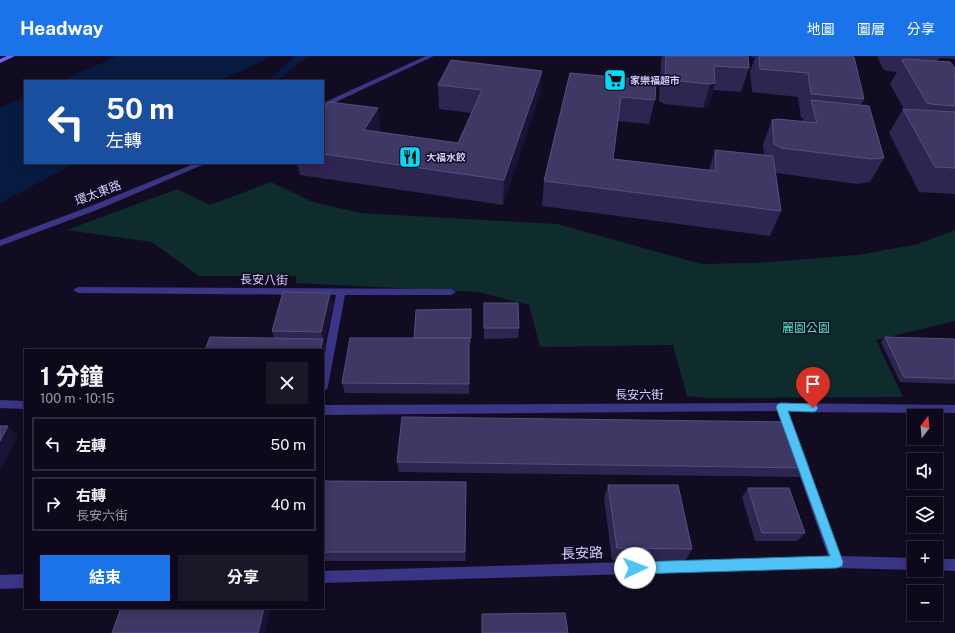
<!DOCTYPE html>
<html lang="zh-TW">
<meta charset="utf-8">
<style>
body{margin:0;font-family:"Public Sans","Noto Sans TC",sans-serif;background:#1b1727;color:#f1f3f6;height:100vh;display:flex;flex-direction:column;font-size:15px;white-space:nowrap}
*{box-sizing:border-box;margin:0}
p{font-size:13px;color:#9a9aa2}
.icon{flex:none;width:22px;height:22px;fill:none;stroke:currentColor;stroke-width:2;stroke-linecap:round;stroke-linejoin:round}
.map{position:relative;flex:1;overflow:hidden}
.details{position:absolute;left:24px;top:293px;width:300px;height:260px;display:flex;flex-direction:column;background:#0d091a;border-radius:0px;box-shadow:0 2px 10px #0003,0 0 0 1px #2d2a39}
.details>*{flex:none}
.hud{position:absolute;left:24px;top:24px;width:300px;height:84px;border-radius:0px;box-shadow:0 2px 10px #0003,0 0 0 1px #2d2a39;background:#1a4fa0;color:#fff;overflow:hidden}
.needle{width:26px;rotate:16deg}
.buttons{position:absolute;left:907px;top:353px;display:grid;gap:8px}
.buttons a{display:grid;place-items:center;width:36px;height:36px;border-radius:0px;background:#0d091a;box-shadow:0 2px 10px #0003,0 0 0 1px #2d2a39;font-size:20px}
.pin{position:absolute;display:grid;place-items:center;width:34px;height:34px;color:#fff;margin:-41px -17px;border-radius:50% 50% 50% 0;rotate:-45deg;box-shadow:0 0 4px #0007}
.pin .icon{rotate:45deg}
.me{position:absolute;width:44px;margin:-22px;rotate:88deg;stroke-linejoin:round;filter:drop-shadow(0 0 3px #0008)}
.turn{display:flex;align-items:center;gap:14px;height:84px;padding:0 16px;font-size:18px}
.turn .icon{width:52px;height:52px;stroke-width:2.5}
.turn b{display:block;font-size:28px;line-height:34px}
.round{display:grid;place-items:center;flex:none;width:42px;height:42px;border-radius:0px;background:#1b1727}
.headline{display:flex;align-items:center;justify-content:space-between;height:68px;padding:0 16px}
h1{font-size:24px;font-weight:700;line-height:30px}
.cta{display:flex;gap:8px;margin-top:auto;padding:8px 16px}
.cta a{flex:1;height:46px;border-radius:0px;background:#1a73e8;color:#fff;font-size:16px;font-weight:700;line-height:46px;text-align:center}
.cta a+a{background:#1b1727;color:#f1f3f6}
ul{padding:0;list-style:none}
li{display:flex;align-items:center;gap:12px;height:54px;margin:0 8px 6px;padding:0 8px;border:2px solid #2d2a39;border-radius:0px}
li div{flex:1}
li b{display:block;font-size:15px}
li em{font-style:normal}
header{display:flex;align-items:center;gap:24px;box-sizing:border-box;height:56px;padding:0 20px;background:#1a73e8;color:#fff}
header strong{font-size:19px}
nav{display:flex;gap:22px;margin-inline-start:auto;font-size:14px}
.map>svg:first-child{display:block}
.green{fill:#0f2c2c}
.water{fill:#071b41}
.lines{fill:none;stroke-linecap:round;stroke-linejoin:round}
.street{fill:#3a3584;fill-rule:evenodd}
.secondary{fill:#6c65ff;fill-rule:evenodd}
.wall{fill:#2e2551}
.shaded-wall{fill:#1b1336}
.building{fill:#3f3764;stroke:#574f7c}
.route{fill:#4fc3f7;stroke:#337fa1}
.labels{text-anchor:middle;stroke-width:3;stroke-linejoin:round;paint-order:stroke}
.far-poi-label{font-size:10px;font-weight:bold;fill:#d4ceff;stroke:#110c22;text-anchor:start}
.street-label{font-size:12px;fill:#d4ceff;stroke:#110c22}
.park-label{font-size:12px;fill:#54e4c3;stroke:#110c22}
.near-street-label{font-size:14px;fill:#d4ceff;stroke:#110c22}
</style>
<header>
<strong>Headway</strong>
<nav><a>地圖</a><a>圖層</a><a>分享</a></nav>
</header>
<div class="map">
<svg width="955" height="577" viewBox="0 0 955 577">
<rect width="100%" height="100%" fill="#110c22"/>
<!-- green -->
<path class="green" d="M271,126L310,145L360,157L557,168L701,208L755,207L858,199L918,188L955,174V265L876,284L903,341L709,342L687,340L673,289L540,291L529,249L478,236L296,227V220H199L152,186L67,174L177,133L210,149Z"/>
<!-- water -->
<path class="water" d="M118,0H270L240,16L218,25H61Z
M295,0H310L297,8L277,25H268Z
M25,41V107H80L70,110L0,147V52Z"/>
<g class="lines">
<!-- street -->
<path class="street" d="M426,0H434L323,52V47Z
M196,107H207L97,154L0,190V184L91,150Z
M78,231L451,233L456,236L451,239H345L328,330L327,333L323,334V304L336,239L78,237L73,234Z
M0,344L25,345V353L0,352Z
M781,347L955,349V357L788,356L797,378L795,381L791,383L787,381L777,355L323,359V349Z
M800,399L804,400L806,404L841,500L914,502L915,514L837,512L323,527V515L828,500L794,404L796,400Z
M936,503H955V515L933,514H936Z
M25,518V532L0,533V519Z"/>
<!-- secondary -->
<path class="secondary" d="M7,0H15L0,7V3Z"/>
</g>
<!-- wall -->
<path class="wall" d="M662,0H748L749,12L741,36L713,34L708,51L703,52L664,48L659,45L661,6Z
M752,0H851L864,43L861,49L884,102L870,126L857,128L776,117L781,155L770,180L542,150L544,125L570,17L655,44L649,68L618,65L613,103L709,114L715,94L764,99L763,88L772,64L802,65L804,62H801L798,41L752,36L750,15L755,2L752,1Z
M877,0H955V3L939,2L937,5L955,12V138L919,136L889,77L903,53H904L890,28L897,16L887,15L883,13Z
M438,29L540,38L503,149L300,119L297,107H323V54L381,76L458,87L472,57L439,53Z
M484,247L519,272L518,282L484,283Z
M333,248L324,286H323L326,294L274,282L272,275Z
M471,253V287H469V338L345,337L342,327L414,282Z
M885,281L955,285V328L900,326L881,286Z
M397,406L809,412L801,421L555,418L399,416Z
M323,425L466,426V505H323Z
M608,429L692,493L685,505L612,504L604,442Z
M748,432L805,477L797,485H755L742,441Z"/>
<!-- shaded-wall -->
<path class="shaded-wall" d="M542,15L540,38L503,149L504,124Z
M715,27L708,51L703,52L710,28Z
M378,52L381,76L364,74Z
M330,237L333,248L324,286L321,276Z
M323,283L326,294L323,305V294H320Z
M8,370L18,380L0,414V385Z
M466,426V505L465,496Z
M264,552H271L265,577H258Z"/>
<!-- building -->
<path class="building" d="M666,0H748L749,12L714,10L715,27L710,28L669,24L665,21Z
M759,0H851L854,1L864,43L811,38L808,17L760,13Z
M906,3L950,6L955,12V20H954L955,21V50L931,48L927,47L902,4Z
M451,4L542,15L504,124L323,98V54L329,46L378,52L364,74L458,87L482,34L438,29Z
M570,17L656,25L655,44L621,41L613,103L716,115L715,94L773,100L781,155L544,125Z
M811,44L869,50L884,102L871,103L781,92L774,88L772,64L778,63L817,67Z
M903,53L955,56V112L935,111Z
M283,236L330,237L321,276L272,275Z
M484,247H518L519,272H484Z
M471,253V282H414L416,254Z
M210,281L323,283L320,294H205Z
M885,281L954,283L955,285V323L904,321Z
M350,282H469V328L342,327Z
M402,361L792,366L809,412L397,406Z
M0,370H8L0,385Z
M323,425L466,426L465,496H323Z
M608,429H678L692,493L617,492Z
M748,432H789L805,477H762Z
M121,552H264L258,577H112Z
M565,557L568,577H482V558Z"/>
<!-- route -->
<path class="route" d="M781,347L813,348L816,349L818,352L816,355L813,356L788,355L843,506L842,510L837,512L635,518L631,516L629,512L631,508L635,506L830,500L776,351L778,348Z"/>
<!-- icons -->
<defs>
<g id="supermarket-square" transform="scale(1.15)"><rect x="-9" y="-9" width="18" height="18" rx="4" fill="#00dbf9" stroke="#110c22"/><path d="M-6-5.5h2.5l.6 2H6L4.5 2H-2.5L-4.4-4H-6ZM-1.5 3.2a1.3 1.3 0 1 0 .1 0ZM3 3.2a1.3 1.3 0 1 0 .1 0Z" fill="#111"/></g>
<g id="restaurant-square" transform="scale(1.15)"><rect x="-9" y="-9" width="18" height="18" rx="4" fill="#00dbf9" stroke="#110c22"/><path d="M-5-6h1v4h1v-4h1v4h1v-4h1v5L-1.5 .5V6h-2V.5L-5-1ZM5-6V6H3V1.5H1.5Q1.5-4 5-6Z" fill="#111"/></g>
</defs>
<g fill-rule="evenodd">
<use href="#supermarket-square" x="615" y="24"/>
<use href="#restaurant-square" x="410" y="101"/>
</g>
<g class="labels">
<!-- far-poi labels -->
<g class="far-poi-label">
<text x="630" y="28">家樂福超市</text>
<text x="426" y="105">大福水餃</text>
</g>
<!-- street labels -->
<g class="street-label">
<text transform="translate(98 137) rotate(-21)" y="4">環太東路</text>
<text transform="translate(264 224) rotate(1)" y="4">長安八街</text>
<text x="639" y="343">長安六街</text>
</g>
<!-- park labels -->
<g class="park-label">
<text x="806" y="276">麗園公園</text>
</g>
<!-- near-street labels -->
<g class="near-street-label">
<text transform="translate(582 497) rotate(-2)" y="5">長安路</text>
</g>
</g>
</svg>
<div class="buttons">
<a><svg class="needle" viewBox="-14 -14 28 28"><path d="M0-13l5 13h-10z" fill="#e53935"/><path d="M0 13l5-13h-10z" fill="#9a9aa2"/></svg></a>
<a><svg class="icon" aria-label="sound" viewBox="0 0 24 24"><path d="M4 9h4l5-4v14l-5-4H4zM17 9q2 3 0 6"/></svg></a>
<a><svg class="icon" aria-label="layers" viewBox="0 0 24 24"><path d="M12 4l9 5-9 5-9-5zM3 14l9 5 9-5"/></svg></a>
<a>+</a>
<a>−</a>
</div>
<div class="pin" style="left:813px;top:352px;background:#d93025"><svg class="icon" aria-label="arrive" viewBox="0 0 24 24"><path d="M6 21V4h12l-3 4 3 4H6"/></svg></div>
<svg class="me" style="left:635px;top:512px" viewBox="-20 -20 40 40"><circle r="19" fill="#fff"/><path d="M0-13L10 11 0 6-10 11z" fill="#4fc3f7"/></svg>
<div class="hud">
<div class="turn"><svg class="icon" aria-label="left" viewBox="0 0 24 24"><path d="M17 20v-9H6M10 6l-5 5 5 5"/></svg><div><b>50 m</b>左轉</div></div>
</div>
<section class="details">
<div class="headline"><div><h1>1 分鐘</h1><p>100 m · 10:15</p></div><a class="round"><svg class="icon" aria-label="close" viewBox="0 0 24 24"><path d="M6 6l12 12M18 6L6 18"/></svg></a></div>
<ul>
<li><svg class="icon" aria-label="left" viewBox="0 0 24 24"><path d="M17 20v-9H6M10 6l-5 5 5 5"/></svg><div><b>左轉</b></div><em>50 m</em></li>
<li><svg class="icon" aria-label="right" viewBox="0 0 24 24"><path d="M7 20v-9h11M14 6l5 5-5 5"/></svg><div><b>右轉</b><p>長安六街</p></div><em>40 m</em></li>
</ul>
<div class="cta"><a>結束</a><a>分享</a></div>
</section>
</div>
